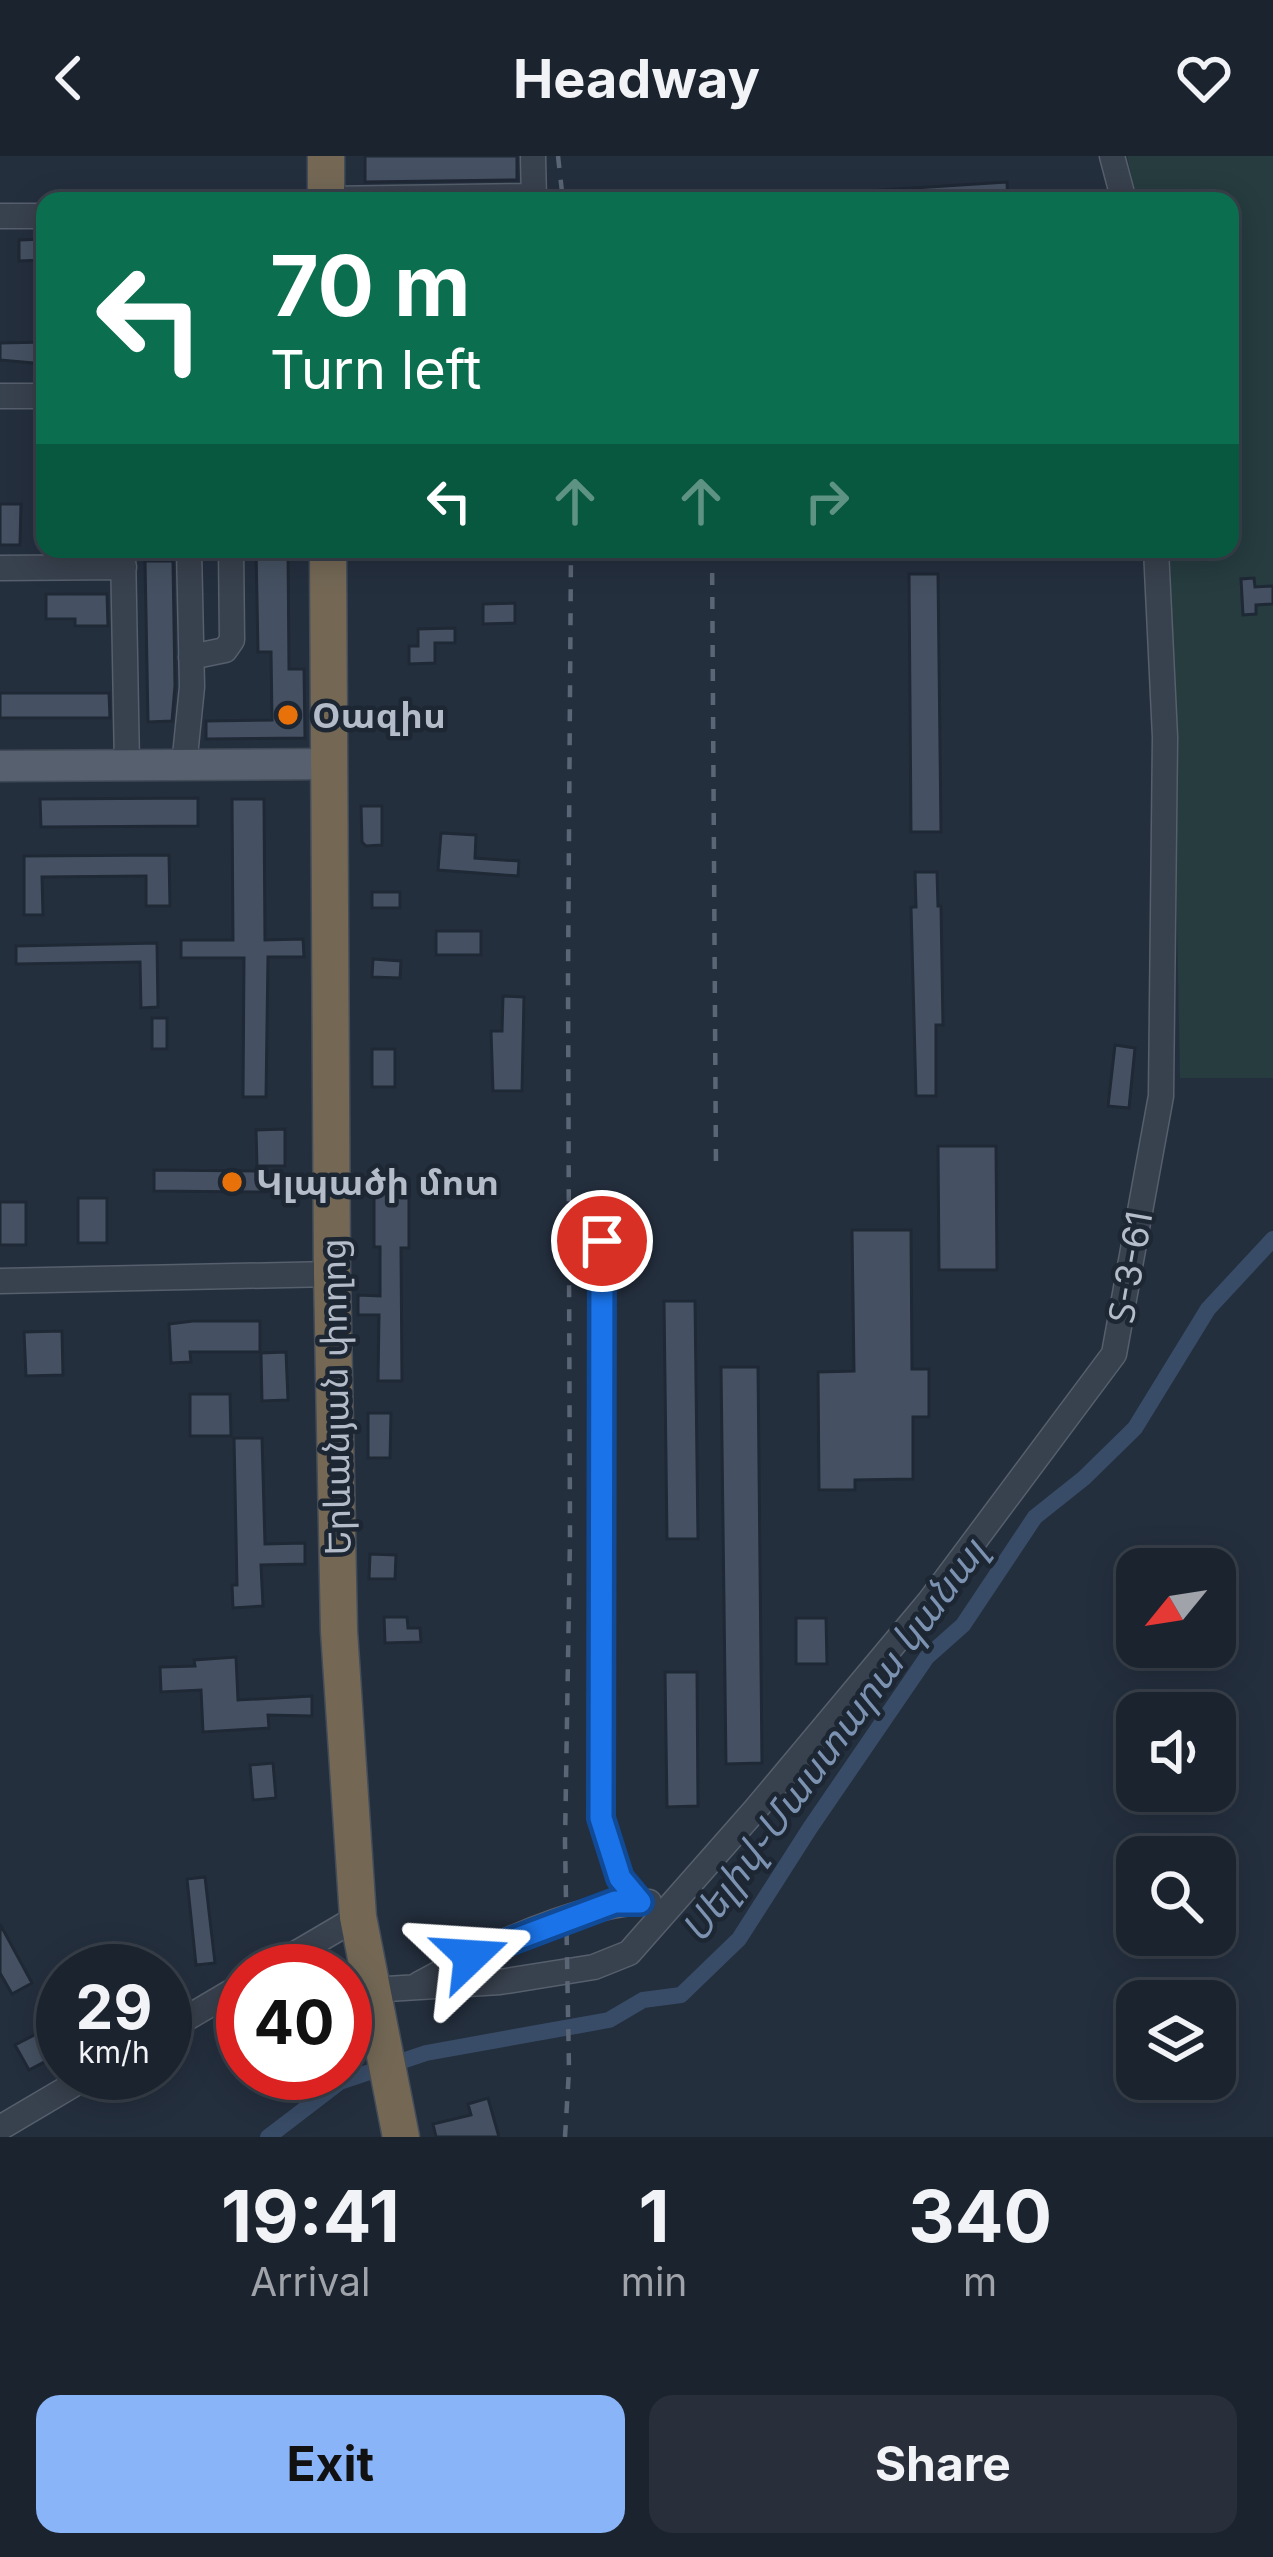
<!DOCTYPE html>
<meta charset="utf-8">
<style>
body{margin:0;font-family:Inter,"Noto Sans Armenian",sans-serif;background:#282f3a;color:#f1f3f6;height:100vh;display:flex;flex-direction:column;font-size:45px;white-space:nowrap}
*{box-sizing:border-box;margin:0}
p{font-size:39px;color:#a0a4aa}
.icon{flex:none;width:66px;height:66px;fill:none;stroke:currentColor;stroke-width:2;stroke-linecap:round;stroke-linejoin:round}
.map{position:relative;height:1981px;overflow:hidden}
.sheet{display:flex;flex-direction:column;background:#1b232e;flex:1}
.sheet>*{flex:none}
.top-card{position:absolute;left:36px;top:36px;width:1203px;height:366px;border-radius:24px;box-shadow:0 6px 30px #0003,0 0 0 3px #39404a;background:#0b6e4f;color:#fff;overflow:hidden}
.needle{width:78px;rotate:240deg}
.fabs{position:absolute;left:1116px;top:1392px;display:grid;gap:24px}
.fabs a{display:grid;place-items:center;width:120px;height:120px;border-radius:24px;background:#1b232e;box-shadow:0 6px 30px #0003,0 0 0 3px #39404a;font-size:60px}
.speed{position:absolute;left:36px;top:1788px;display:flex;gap:24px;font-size:60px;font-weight:700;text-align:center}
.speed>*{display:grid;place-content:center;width:156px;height:156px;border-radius:50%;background:#1b232e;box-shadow:0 6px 30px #0003,0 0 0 3px #39404a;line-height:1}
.speed small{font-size:30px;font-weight:400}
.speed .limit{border:18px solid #d22;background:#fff;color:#111}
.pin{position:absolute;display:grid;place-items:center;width:102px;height:102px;color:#fff;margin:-51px;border:6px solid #fff;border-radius:50%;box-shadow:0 3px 12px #0007}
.me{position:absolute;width:132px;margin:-66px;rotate:70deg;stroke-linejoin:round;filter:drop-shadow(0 0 9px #0008)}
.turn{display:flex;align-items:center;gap:42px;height:252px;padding:0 36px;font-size:54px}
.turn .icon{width:156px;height:156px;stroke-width:2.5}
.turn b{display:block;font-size:84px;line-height:102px}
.lanes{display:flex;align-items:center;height:114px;padding:0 36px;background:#0003;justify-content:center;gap:60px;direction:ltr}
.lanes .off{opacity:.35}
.eta{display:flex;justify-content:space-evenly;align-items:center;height:204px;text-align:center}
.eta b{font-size:72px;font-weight:700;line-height:84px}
.cta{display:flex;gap:24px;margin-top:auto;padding:24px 36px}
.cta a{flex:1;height:138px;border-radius:24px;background:#8ab4f8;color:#111;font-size:48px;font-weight:700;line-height:138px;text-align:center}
.cta a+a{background:#282f3a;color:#f1f3f6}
header{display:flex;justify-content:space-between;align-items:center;height:156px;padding:0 36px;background:#1b232e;font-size:54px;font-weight:700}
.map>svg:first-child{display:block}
.green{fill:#263c3f}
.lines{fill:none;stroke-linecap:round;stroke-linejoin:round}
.canal{stroke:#394c67;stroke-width:16}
.building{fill:#455162;stroke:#1f2835;stroke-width:3}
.minor-casing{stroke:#565f6c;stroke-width:27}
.major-casing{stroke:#414a57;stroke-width:33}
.highway-casing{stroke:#434c59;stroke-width:39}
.minor{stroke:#38414e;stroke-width:24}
.major{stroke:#56606e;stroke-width:30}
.highway{stroke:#746855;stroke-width:36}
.rail{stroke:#5a6575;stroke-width:4.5;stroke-dasharray:12 12;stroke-linecap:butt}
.route-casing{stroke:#114b97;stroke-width:30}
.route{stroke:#1a73e8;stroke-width:21}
.food-dot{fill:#e8710a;stroke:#1d2633;stroke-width:4.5}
.labels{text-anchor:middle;stroke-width:9;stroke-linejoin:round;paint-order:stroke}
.poi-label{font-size:36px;font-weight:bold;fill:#b4bcc9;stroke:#1d2633;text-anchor:start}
.street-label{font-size:36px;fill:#b4bcc9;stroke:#1d2633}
.water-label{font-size:39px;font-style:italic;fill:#7c92b1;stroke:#1d2633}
</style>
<header><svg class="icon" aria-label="back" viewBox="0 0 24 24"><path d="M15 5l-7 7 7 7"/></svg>Headway<svg class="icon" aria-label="heart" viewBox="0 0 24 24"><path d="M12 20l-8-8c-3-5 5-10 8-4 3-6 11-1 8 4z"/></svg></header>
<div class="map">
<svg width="1273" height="1981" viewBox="0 0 1273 1981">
<rect width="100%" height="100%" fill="#242f3e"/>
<!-- green -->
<path class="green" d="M1127,0H1273V922H1180L1170,393H1230V45H1137Z"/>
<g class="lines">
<!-- canal -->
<path class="canal" d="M268,1981L340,1926L426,1897L609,1864L643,1844L681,1839L739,1783L810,1672L927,1501L963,1469L1035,1361L1084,1322L1135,1272L1208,1153L1273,1083"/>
</g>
<!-- building -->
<path class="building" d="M365,0H517V24L365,26Z
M1007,26L1008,45H867V35Z
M45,83V104L19,105V84Z
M45,186V208L0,204V187Z
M0,348H21L20,389H0Z
M256,393H288L289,513H304L305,582L206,583V565L272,564L271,496H258Z
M145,405H173L175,530L172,565L148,566Z
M909,418H938L941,676H911Z
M1254,422L1255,431L1273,430V448L1256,449V458L1243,459L1241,423Z
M46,438H107L108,470H75V463H46Z
M515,447V467L483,468V448Z
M455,472V487H435V507L409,508V490H418V473Z
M0,537H109L110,562H0Z
M198,642V670L41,671L40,643Z
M232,643H264L265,784L303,783L304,801H268L266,941H243L244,802H181V784H233Z
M361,650H382V689L366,690L362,686Z
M441,677L476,679L475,702L519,705L518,720L438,714Z
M169,699L170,750H146V720L42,721L43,759H24V700Z
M915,716H937L938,750H941L943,869H936V940H916L911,751H916Z
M372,736H400V752H372Z
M436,775H481V799H436Z
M157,787L158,851L141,852L140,806L16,808V790Z
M373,803L401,805L400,822L372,821Z
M503,840L524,841L522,935H493L491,875H502Z
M152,862H167V893H152Z
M1115,889L1135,892L1129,952L1108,950Z
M372,893H395V931H372Z
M285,973V1010H257L256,974Z
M938,990H996L997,1114H939Z
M154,1014L267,1015V1036L154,1035Z
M374,1022H409V1092H401L402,1225H378L379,1159H358V1139L380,1140V1091H374Z
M78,1042H107V1087H78Z
M0,1046H26V1089H0Z
M852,1074H911L912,1213H929V1261H913V1323L855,1324V1334H819L818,1216L854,1215Z
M664,1145H695L698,1383H667Z
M193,1165H260V1196H190L191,1206L171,1207L169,1168Z
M62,1175L63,1219L26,1220L24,1176Z
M286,1196L288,1244L262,1245L261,1197Z
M721,1211H758L762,1607L726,1608Z
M190,1238H230L231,1280H190Z
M368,1257H391L390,1302H368Z
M234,1282H262L265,1388L305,1387V1408L261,1409L263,1450L233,1452L232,1429H237Z
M370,1398L396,1399L395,1423H369Z
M384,1461H407L408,1472H420L421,1486L385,1487Z
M796,1462H826L827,1508H796Z
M236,1501L238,1544L312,1540V1560L268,1559L269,1572L203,1576L201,1534L161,1536L160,1511L195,1510L194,1504Z
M665,1516H697L698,1650L667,1651Z
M273,1607L276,1642L253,1644L250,1609Z
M205,1721L215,1807L196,1809L187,1723Z
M0,1768L32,1827L12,1838L0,1817Z
M63,1864V1896L29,1914L15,1889Z
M488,1942L499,1981H436L433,1968L471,1959L468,1948Z"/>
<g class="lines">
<!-- minor casing -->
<g class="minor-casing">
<path id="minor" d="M533,0L534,45
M1112,0L1124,45
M326,43L534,40
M0,60H45
M0,240H45
M123,393L127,610
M0,412L124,411
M191,501L225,494L232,484L231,393
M184,610L192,531L189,393
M602,1085L600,1662L620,1722L640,1746
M0,1125L332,1118
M266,1815L358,1761
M419,1828C480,1795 581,1746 649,1746
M371,1834L500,1826L594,1811L629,1797L755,1654L929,1446L1114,1198L1161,940L1165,581L1156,393
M165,1875L243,1829
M0,1972L93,1917"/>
</g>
<!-- major casing -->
<g class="major-casing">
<path id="major" d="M0,610L329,608"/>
</g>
<!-- highway casing -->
<g class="highway-casing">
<path id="highway" d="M326,0V45
M328,393L332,1118L339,1475L358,1761L401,1981"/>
</g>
<!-- minor -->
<use href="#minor" class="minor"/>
<!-- major -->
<use href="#major" class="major"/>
<!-- highway -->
<use href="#highway" class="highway"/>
<!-- rail -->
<path class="rail" d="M558,0L563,45
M712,393L716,1015
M565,1981L569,1914L565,1686L570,1382L568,823L571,393"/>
</g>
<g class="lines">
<!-- route casing -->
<g class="route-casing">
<path id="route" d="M471,1800L615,1746H640L620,1722L601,1662L602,1085"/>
</g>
<!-- route -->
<use href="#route" class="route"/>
</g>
<!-- markers -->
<g class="food-dot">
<circle cx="288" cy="559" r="12"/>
<circle cx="232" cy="1026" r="12"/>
</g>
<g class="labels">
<!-- poi labels -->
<g class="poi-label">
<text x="312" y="572">Օազիս</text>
<text x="256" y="1039">Կլպածի մոտ</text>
</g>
<!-- street labels -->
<g class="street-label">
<text transform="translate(1130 1111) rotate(-80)" y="13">Տ-3-61</text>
<text transform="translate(335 1241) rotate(-91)" y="13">Երևանյան փողոց</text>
</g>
<!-- water labels -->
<g class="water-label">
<text transform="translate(833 1584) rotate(-54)" y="14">Սելիվ֊Մաստարա կանալ</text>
</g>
</g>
</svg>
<div class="fabs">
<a><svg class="needle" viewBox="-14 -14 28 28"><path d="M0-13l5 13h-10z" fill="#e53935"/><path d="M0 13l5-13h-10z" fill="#a0a4aa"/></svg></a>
<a><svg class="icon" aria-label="sound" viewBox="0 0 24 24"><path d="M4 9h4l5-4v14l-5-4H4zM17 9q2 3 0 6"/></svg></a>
<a><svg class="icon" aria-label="search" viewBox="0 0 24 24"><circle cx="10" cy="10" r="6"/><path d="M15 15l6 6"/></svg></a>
<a><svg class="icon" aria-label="layers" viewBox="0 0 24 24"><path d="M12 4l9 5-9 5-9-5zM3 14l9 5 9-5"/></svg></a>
</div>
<div class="speed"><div>29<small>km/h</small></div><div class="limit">40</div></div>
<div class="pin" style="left:602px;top:1085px;background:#d93025"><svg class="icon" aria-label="arrive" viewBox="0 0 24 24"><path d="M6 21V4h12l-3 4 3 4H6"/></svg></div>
<svg class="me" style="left:471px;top:1800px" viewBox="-20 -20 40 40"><path d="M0-17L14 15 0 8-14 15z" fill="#1a73e8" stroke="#fff" stroke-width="4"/></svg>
<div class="top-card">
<div class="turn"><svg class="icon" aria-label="left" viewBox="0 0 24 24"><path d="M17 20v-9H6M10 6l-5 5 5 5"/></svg><div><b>70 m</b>Turn left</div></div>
<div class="lanes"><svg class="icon" aria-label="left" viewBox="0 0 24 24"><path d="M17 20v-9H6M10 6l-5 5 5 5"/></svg><svg class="icon off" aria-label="ahead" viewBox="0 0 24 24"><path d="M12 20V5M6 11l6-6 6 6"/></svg><svg class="icon off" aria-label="ahead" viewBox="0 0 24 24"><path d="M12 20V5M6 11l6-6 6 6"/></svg><svg class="icon off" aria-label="right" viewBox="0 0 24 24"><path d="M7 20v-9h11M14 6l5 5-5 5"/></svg></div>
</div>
</div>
<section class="sheet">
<div class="eta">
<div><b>19:41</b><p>Arrival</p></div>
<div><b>1</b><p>min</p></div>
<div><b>340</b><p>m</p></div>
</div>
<div class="cta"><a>Exit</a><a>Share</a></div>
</section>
